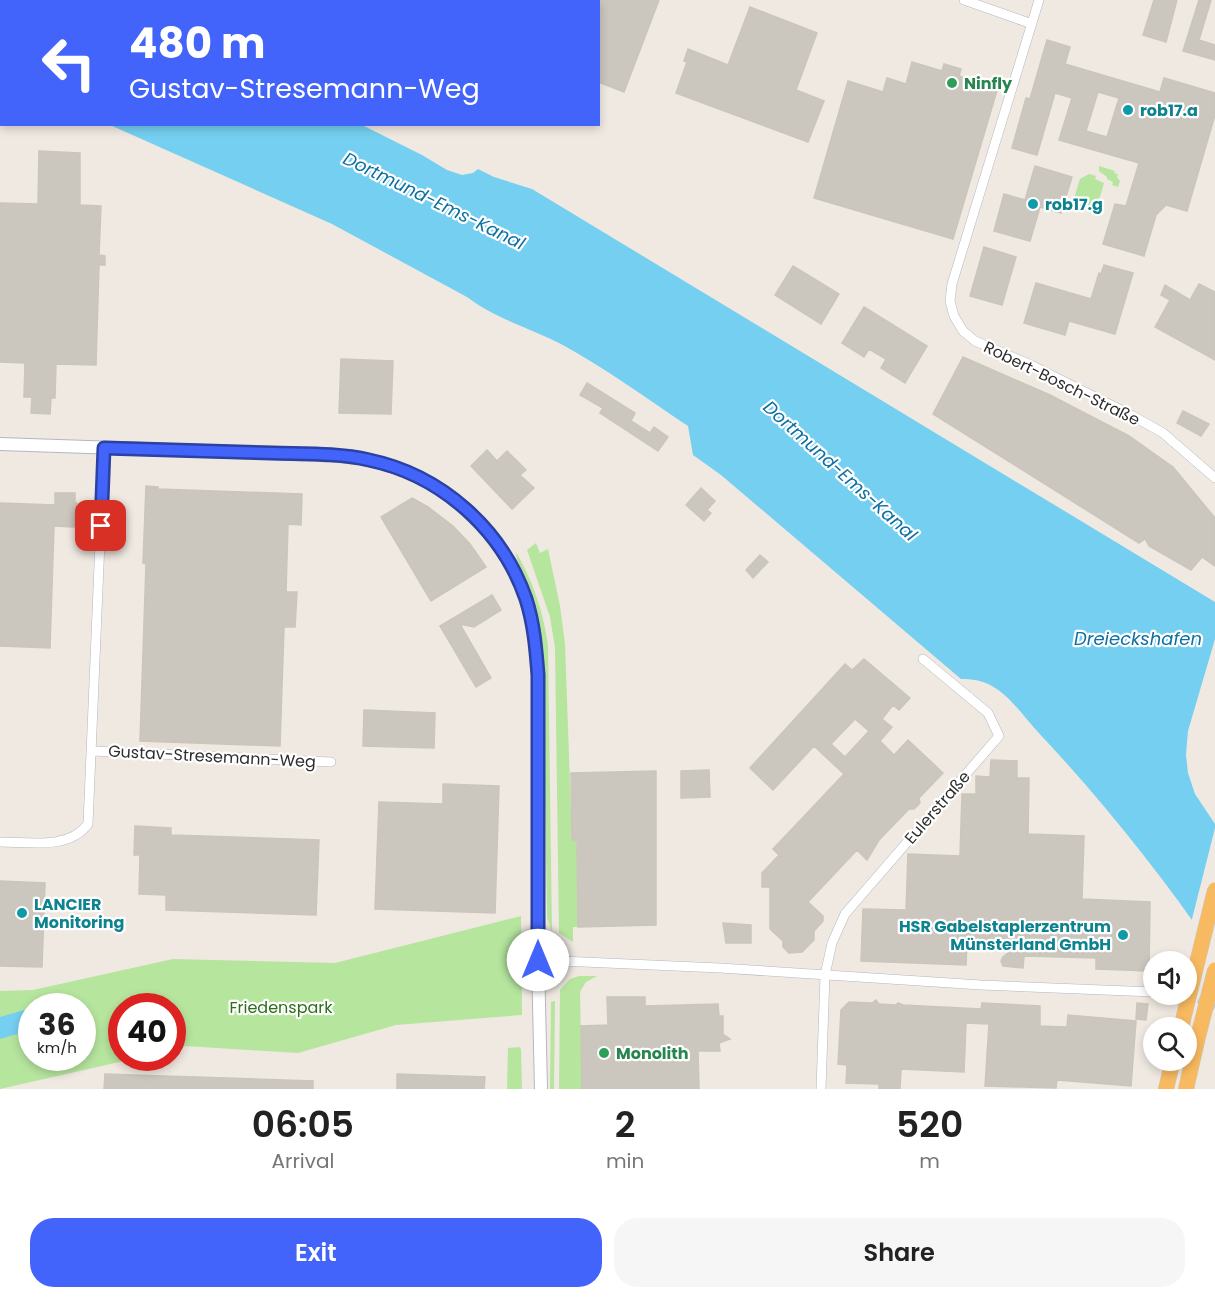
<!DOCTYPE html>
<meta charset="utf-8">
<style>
body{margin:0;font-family:Poppins,sans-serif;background:#f6f6f6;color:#222;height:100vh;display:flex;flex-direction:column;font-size:22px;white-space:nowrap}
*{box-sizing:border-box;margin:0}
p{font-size:20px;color:#767676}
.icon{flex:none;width:33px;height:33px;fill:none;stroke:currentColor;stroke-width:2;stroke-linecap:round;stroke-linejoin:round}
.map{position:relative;height:1089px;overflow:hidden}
.details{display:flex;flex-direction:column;background:#fff;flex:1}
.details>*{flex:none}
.hud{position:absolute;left:0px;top:0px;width:600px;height:126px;box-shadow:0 3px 9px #0003;background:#4264fb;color:#fff;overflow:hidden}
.controls{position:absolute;left:1143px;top:951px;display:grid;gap:12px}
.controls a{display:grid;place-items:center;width:54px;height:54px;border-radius:50%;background:#fff;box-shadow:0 3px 9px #0003;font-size:30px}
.speed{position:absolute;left:18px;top:993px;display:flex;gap:12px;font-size:30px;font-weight:700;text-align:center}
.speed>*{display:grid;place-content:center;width:78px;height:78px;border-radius:50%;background:#fff;box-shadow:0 3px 9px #0003;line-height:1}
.speed small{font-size:15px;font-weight:400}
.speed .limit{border:9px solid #d22;background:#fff;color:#111}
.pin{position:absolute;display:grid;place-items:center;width:51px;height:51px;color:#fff;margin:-26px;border-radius:12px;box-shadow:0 3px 9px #0006}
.me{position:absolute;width:66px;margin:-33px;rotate:0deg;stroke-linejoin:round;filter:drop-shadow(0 0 4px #0008)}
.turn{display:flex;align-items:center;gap:21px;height:126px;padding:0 30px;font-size:27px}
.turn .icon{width:78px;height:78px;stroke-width:2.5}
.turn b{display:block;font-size:42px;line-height:51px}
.eta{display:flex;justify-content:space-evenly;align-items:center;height:102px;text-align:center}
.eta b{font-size:36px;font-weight:600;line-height:42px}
.action{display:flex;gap:12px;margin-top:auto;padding:12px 30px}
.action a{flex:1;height:69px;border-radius:24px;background:#4264fb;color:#fff;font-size:24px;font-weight:600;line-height:69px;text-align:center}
.action a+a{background:#f6f6f6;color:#222}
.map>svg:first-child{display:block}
.green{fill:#b6e59e;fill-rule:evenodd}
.water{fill:#75cff0}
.pier{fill:#efe9e1}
.building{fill:#cbc7bf;stroke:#cbc5ba;stroke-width:1.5;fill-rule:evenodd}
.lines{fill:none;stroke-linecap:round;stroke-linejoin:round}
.minor-tunnel{stroke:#c8c4bd;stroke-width:9;stroke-dasharray:9 4.5;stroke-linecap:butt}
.minor-casing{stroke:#b4b7c1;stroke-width:10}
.tertiary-casing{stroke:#b4b7c1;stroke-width:14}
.trunk-casing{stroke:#c9c9c9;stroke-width:16}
.minor{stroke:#fff;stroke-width:9}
.tertiary{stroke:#fff;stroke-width:12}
.trunk{stroke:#f8ba60;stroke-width:15}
.trunk-bridge-casing{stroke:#c9c9c9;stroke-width:16;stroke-linecap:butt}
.trunk-bridge{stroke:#f8ba60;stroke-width:15}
.route-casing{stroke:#2b41a3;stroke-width:15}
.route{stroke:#4264fb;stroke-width:10}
.leisure-dot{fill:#2e9e5b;stroke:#fff;stroke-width:2}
.culture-dot{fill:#0f9aa8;stroke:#fff;stroke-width:2}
.labels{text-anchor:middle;stroke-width:4.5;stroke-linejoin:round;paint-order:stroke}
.leisure-label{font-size:16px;font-weight:bold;fill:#27864d;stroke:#fff;text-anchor:start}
.culture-label{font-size:16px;font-weight:bold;fill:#0d838f;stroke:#fff;text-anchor:start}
.street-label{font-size:16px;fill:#2e2e2e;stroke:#fff}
.park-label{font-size:16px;fill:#2c6e1b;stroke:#fff}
.water-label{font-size:18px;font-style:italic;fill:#0d6fa3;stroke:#fff}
</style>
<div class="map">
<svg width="1215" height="1089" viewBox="0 0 1215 1089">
<rect width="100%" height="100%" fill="#efe9e1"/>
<!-- green -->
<path class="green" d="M1099,166L1115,171L1114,173L1118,174L1117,177L1120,181L1118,187L1112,185L1113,182L1107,179V177L1099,171Z
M1089,174L1096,176L1095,179L1104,183L1100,197L1082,211L1071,208L1080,179Z
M536,543L540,553L548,549L560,606L565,644L572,839L576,840L577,845L578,927H573V942L559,933L555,648L550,617L527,550Z
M516,552C533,581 543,611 548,645L552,931L547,918V908L542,644L534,602L517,561Z
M521,916L522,1015L396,1025L298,1053L185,1046L173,1049L172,1006H122V1058H137L0,1089V991L33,990L173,959L335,963ZM32,1006H82V1058H32Z
M579,976H597L586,982L580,992L582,1089H559L560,990L570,979Z
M555,1001L554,1089H550L551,1002Z
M519,1047L521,1049L522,1089H507L508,1048Z"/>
<!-- water -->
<path class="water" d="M0,0L64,1L2,2L1,78Z
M110,125H362L422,155L447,170L462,175L473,173L478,169L494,177L532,189L1215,602V639L1188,731L1186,755L1188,773L1195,794L1215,824V953C1162,875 1102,800 1037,731C1024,717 1010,696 992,686C982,680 972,679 961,679L721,475L693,455L688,426C646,398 605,368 561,344C530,328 494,318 467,297L332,224Z
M31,1008V1030L0,1039V1017Z"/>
<!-- pier -->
<path class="pier" d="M1215,828V956L1191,923Z"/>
<!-- building -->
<path class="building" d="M598,0H659L624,92L598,82Z
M1154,0H1177L1166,42L1143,35Z
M1199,0H1211L1199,40L1215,45V60L1183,51Z
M750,7L817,33L796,90L824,101L808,142L676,93L687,62L684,61L688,49L728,65Z
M1047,40L1070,47L1065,64L1160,92L1164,78L1215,93V115L1187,211L1166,205L1156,215L1144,256L1103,244L1115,204L1126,206L1139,163L1059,140L1072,98L1055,93L1037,155L1012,148L1026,98L1030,99ZM1098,92L1119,98L1107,137L1086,131Z
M912,62L942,71L944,64L961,69L959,76L998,87L953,239L814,198L848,81L883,92L887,78L906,84Z
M39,151L80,153V205L101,206L99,255L105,256V265H99L96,365L56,364L55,398H51L50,414L31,413L32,397H24L25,363L0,362V203L38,204Z
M1035,166L1072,177L1061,213L1040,207L1030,241L994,231L1004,194L1025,200Z
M984,247L1016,257L1002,305L970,296Z
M1104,265L1133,273L1115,334L1069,321L1065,335L1024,323L1036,283L1091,299L1099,273L1101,274Z
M793,266L839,294L821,324L775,295Z
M1199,284L1215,292V360L1155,327L1170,300L1161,295L1165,285L1190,300Z
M864,307L927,346L905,383L881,368L886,359L869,349L864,357L842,343Z
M963,357L1050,395L1129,436L1173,467L1215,518V566L1202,557L1191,570L1149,546L1145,539L1139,543L933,414Z
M341,359L393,361L391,414L339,413Z
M587,383L635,413L631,421L650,433L654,427L668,437L658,451L600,413L603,408L580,395Z
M1183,411L1209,424L1201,436L1177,423Z
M487,450L497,461L507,451L526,470L520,475L534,488L512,509L471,466Z
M146,486L158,487V489L302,494L301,525L288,524L286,592H297L295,627H284L280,746L140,741L146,564L143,563Z
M701,488L715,501L707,510L711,513L704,521L686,505Z
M55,493H75V503H77L74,527L54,526L50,648L0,646V503L55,505Z
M412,498L428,507L453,526L470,544L486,567L431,601L381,517Z
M760,555L768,562L753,578L746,570Z
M492,595L501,610L474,627L460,624L491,678L476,687L440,626Z
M864,659L910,698L899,710L893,705L882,719L892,727L880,741L894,755L908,740L943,773L919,798L920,803L914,809H909L879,840L867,860L857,850L808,902L823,916V921L814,931V940L802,952L789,953L783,947V941L770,929V887H762V873L779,855L773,849L844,774L814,746L773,790L750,768L845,664L852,670ZM855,719L869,731L845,757L831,744Z
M364,710L435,713L434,748L363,746Z
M991,760L1017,761V778H1029L1028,834L1084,836L1082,899L1150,902L1149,971L1096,969V958L1024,956L1023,968L1003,966L1001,961L1003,957L1023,941H967L966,965L861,961L863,909L906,910L908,854L960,856L962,794H976V776L990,777Z
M709,770L710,797L681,798V771Z
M656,771V925L578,927L577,840H572L571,773Z
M443,784L499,786L495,913L375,909L379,802L443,804Z
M135,826L171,828V835L319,840L316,915L166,910V895L139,894L140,855H134Z
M0,881L45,883L42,967L0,966Z
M723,923L751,925V943H726Z
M607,997H645V1006L718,1004L719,1016H723V1034L730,1039L719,1043L720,1051H698L699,1089H582L581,1026L608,1025Z
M876,1000L879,1004L896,1005L898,1003L903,1005L981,1009L982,1003L1040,1006V1026L1067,1027L1068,1015L1136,1021L1131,1086L1057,1080L1056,1088L985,1086L989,1024L966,1023L964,1072L901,1069L900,1089H879V1084L846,1083L847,1065L838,1064L841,1010L849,1002L872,1003Z
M1137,1003L1148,1004L1146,1020L1136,1019Z
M105,1074L313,1081V1089H104Z
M397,1074L485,1077L484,1089H397Z"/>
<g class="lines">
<!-- minor-tunnel -->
<path class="minor-tunnel" d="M1186,995L1198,998L1215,1007"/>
<!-- minor casing -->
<g class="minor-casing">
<path id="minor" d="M964,0L1032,24
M1039,0L952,284L950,301L954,316L963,331L975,341L1031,365L1133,416L1163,433L1215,478
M93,751L331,762
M0,842C29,842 69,850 88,824L104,448
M538,960L720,968L981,985L1154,992
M821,1089L825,975L832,943L845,914L999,736L988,713L923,659"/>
</g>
<!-- tertiary casing -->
<g class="tertiary-casing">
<path id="tertiary" d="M0,444L320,455C336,456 353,456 369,460C442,476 502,529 526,599C534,624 536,649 538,675V960L541,1089"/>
</g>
<!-- trunk casing -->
<g class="trunk-casing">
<path id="trunk" d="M1166,1089L1173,1060
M1186,1089L1197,1041"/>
</g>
<!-- minor -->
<use href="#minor" class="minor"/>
<!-- tertiary -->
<use href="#tertiary" class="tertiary"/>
<!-- trunk -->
<use href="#trunk" class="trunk"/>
<!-- trunk-bridge casing -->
<g class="trunk-bridge-casing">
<path id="trunk-bridge" d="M1181,1028L1215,890
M1197,1041L1215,970"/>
</g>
<!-- trunk-bridge -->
<use href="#trunk-bridge" class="trunk-bridge"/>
</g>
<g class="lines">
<!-- route casing -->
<g class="route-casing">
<path id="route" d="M101,526L104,448C160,450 217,451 273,453C305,454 338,453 369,460C441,475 502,529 526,599C534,624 536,649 538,675V960"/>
</g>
<!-- route -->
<use href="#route" class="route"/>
</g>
<!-- markers -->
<g class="leisure-dot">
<circle cx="952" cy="83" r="6"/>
<circle cx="604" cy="1053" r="6"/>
</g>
<g class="culture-dot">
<circle cx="1128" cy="110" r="6"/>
<circle cx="1033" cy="204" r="6"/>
<circle cx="22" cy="913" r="6"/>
<circle cx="1123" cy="935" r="6"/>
</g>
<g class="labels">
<!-- leisure labels -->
<g class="leisure-label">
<text x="964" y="89">Ninfly</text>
<text x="616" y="1059">Monolith</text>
</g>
<!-- culture labels -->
<g class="culture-label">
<text x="1140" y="116">rob17.a</text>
<text x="1045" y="210">rob17.g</text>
<text x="34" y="910">LANCIER<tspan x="34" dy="18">Monitoring</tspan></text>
<text x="1111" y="932" text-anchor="end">HSR Gabelstaplerzentrum<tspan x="1111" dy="18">Münsterland GmbH</tspan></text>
</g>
<!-- street labels -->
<g class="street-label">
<text transform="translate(1062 383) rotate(26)" y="6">Robert-Bosch-Straße</text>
<text transform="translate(212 756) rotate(3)" y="6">Gustav-Stresemann-Weg</text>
<text transform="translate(937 807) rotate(-49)" y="6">Eulerstraße</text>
</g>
<!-- park labels -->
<g class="park-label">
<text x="281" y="1013">Friedenspark</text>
</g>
<!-- water labels -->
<g class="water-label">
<text transform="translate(434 201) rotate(26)" y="6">Dortmund-Ems-Kanal</text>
<text transform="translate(840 471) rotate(42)" y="6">Dortmund-Ems-Kanal</text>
<text x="1138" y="645">Dreieckshafen</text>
</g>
</g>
</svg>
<div class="controls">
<a><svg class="icon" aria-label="sound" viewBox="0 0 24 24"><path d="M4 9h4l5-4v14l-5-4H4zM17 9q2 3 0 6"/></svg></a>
<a><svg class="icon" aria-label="search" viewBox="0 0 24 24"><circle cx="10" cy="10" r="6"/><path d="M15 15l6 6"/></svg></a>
</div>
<div class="speed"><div>36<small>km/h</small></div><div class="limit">40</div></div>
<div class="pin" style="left:101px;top:526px;background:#d93025"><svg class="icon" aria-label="arrive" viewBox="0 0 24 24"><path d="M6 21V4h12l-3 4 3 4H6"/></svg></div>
<svg class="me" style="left:538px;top:960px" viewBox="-20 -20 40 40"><circle r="19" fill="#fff"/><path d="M0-13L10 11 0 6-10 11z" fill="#4264fb"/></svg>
<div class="hud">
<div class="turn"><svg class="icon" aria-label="left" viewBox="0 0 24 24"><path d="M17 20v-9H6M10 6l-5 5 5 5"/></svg><div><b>480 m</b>Gustav-Stresemann-Weg</div></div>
</div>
</div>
<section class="details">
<div class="eta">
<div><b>06:05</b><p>Arrival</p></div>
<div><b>2</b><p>min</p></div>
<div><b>520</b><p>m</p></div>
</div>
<div class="action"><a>Exit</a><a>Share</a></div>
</section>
